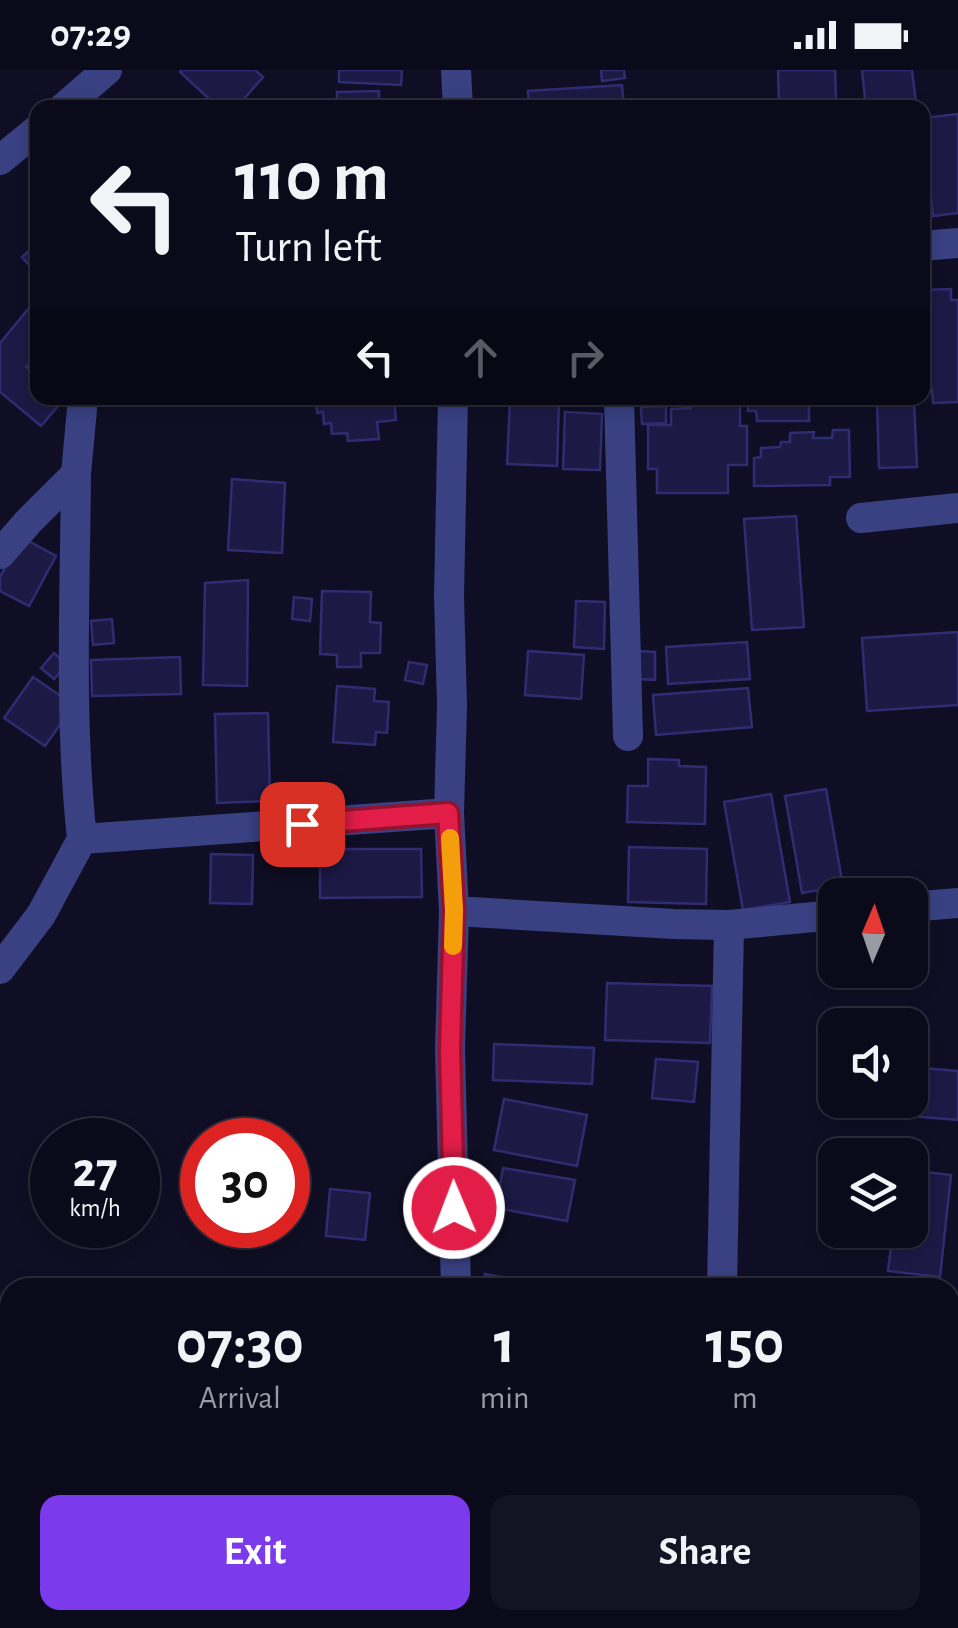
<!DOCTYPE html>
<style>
body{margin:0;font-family:"Alegreya Sans",sans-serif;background:#141324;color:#f1f3f6;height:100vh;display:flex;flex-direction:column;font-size:38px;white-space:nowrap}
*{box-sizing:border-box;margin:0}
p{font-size:32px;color:#9a9aa3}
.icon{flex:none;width:55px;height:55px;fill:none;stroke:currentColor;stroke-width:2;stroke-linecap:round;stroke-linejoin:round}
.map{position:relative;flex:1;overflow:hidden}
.side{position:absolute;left:0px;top:1208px;width:960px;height:352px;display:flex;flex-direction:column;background:#0b0a1b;border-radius:30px 30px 0 0;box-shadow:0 5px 15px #0003,0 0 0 2px #2b2b3a}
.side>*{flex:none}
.guide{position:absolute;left:30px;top:30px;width:900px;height:305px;border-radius:20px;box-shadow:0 5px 15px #0003,0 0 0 2px #2b2b3a;background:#0b0a1b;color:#f1f3f6;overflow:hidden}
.needle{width:65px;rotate:2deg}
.controls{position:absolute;left:818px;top:808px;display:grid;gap:20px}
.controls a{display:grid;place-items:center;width:110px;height:110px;border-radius:20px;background:#0b0a1b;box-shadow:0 5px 15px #0003,0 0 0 2px #2b2b3a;font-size:50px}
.speed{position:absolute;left:30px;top:1048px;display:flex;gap:20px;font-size:50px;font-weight:700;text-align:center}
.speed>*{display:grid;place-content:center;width:130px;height:130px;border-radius:50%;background:#0b0a1b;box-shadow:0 5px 15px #0003,0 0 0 2px #2b2b3a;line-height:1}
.speed small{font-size:25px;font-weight:400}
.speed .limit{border:15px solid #d22;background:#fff;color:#111}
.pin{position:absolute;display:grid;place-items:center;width:85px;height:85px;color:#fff;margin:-42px;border-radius:20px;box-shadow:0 5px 15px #0006}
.me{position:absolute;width:110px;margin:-55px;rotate:359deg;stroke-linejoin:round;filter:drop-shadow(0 0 8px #0008)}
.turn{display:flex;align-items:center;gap:35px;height:210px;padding:0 40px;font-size:45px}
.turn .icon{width:130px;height:130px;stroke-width:2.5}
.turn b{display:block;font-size:70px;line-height:85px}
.lanes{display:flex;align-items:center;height:95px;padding:0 40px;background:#0003;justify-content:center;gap:50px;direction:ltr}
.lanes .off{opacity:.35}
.eta{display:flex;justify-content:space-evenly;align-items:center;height:170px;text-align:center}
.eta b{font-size:60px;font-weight:600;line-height:70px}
.action{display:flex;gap:20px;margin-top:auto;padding:20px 40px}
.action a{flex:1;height:115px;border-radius:20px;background:#7c3aed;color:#fff;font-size:40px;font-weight:600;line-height:115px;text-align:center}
.action a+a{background:#141324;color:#f1f3f6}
.status{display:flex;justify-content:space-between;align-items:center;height:70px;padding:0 50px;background:#0b0a1b;direction:ltr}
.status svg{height:28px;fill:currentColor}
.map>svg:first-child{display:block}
.building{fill:#1c1a45;stroke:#302c71;stroke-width:2.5}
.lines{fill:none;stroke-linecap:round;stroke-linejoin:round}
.minor{stroke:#394183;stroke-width:30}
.route-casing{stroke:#92132f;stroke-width:25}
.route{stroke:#e11d48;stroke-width:18}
.slow{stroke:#f59e0b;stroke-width:18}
</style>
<div class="status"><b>07:29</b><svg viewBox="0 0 49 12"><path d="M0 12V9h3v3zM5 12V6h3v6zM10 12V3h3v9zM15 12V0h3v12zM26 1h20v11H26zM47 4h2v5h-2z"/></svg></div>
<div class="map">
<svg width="958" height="1558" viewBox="0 0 958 1558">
<rect width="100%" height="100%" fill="#0f0e24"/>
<!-- building -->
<path class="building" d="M181,0H255L263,7L236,38H219L180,2Z
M339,0H402L401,15L339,12Z
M601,0H624L625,8L602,11Z
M778,0H835L836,29L779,32Z
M862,0H912L916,33L866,38Z
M622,15L624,38H529L528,21Z
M379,21V38H337V22Z
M282,32L325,33V38H282Z
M958,44V143L933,146L923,48Z
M38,173V205L22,187Z
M951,219V230H958V332L933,333L932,319H926L925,308H922V283H926L923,220Z
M35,231L38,233V284L26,297L38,307V328L64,329L41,356L0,322V273Z
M316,328H394L396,350L377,352L379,369L348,371L347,363L332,364L331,353L324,354L323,342L317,343Z
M748,328H809V351H757L756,341H748Z
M510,330L559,332L557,396L507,394Z
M692,330H740V356H747V395H728V423H657V399H648V355H671V339L691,338Z
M914,330L917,397L879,398L877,331Z
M666,336V353L642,354L641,337Z
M565,342L602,344L600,400L563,399Z
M833,360H849L850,407H830V415L754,416V388L761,387V378L780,377L781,372H790V363L814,362L813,368H832Z
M232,409L285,413L282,483L228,480Z
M796,446L804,557L752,560L744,449Z
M21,467L56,486L29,536L0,521V507Z
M248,510L247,616L203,615L205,513Z
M322,521L371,522L370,552L381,553L380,583H361V597H337V585L320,584Z
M294,527L312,529L310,551L292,549Z
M576,531L605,532L604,579L574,577Z
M112,549L114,573L93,575L91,551Z
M958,562V635L867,641L862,568Z
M747,572L750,609L668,614L666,577Z
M528,581L584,585L581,629L525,625Z
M637,581L655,582V610L637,609Z
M54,583L67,595L54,609L41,598Z
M180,587L181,624L92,626L91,590Z
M409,592L427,595L423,614L405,610Z
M33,607L74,635L45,676L4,648Z
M337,616L375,619L374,631L389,632L387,663L376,662L375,675L333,672Z
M748,618L752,657L656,665L653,625Z
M268,643L270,731L217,733L215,644Z
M648,689L679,690V696L706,697L705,754L627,752L628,716H648Z
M826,719L843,816L802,823L785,726Z
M771,724L790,832L743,840L724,732Z
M629,777L707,779L706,834L628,832Z
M320,779H421L422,827L320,828Z
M211,784L253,785L252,834L210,833Z
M607,913L712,916L710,973L605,970Z
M494,974L594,978L592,1014L493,1010Z
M656,989L698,992L694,1032L652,1028Z
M910,997L958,1001V1050L863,1042L864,1030H910Z
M504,1029L587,1045L577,1096L494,1080Z
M503,1098L575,1110L567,1151L496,1138Z
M910,1100L951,1105L940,1207L888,1201L893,1160H910Z
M330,1119L370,1123L365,1170L326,1166Z
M485,1204L562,1218H482Z
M950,1292L958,1294V1376L950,1374Z
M0,1539L10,1544V1550H21L37,1558H0Z
M460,1550H516L546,1558H458Z"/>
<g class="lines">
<!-- minor -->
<path class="minor" d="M456,0L458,38
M63,38L107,0
M0,90L38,59
M922,176L958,173
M453,328L449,526L452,636L449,743L454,841L450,979L456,1218
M619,328L628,666
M76,404C75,526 69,648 82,769
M861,448L958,438
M0,484L28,452L76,404L83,328
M910,837L958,833
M454,841L674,854L729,855L835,845
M0,899L41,845L82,769L449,743
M722,1218L729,855
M421,1558L422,1550
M951,1558L952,1501L958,1479"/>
</g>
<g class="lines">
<!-- route casing -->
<g class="route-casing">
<path id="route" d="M302,754L448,743L454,840L450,979L454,1138"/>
</g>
<!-- route -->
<use href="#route" class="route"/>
<!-- slow -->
<path class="slow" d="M450,768L454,840L453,876"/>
</g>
</svg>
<div class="controls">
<a><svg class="needle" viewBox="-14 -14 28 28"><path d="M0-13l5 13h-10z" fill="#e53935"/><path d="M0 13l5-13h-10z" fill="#9a9aa3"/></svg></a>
<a><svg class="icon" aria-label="sound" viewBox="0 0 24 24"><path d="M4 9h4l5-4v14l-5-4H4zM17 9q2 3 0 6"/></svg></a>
<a><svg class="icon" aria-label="layers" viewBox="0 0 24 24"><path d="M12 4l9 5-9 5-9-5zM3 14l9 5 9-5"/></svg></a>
</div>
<div class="speed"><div>27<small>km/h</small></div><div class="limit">30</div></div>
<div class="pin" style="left:302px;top:754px;background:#d93025"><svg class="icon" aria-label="arrive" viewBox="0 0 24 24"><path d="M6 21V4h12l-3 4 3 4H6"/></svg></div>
<svg class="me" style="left:454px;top:1138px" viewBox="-20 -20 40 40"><circle r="17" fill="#e11d48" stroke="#fff" stroke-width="3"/><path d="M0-11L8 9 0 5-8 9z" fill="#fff"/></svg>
<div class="guide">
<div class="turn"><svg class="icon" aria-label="left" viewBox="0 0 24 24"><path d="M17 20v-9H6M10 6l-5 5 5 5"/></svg><div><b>110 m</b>Turn left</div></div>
<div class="lanes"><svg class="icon" aria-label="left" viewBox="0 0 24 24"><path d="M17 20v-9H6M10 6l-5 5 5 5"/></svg><svg class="icon off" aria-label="ahead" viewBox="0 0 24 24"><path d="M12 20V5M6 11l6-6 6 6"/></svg><svg class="icon off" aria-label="right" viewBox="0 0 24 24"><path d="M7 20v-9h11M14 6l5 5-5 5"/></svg></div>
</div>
<section class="side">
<div class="eta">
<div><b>07:30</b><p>Arrival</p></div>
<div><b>1</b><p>min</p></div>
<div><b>150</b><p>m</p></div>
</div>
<div class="action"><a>Exit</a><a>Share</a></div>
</section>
</div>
